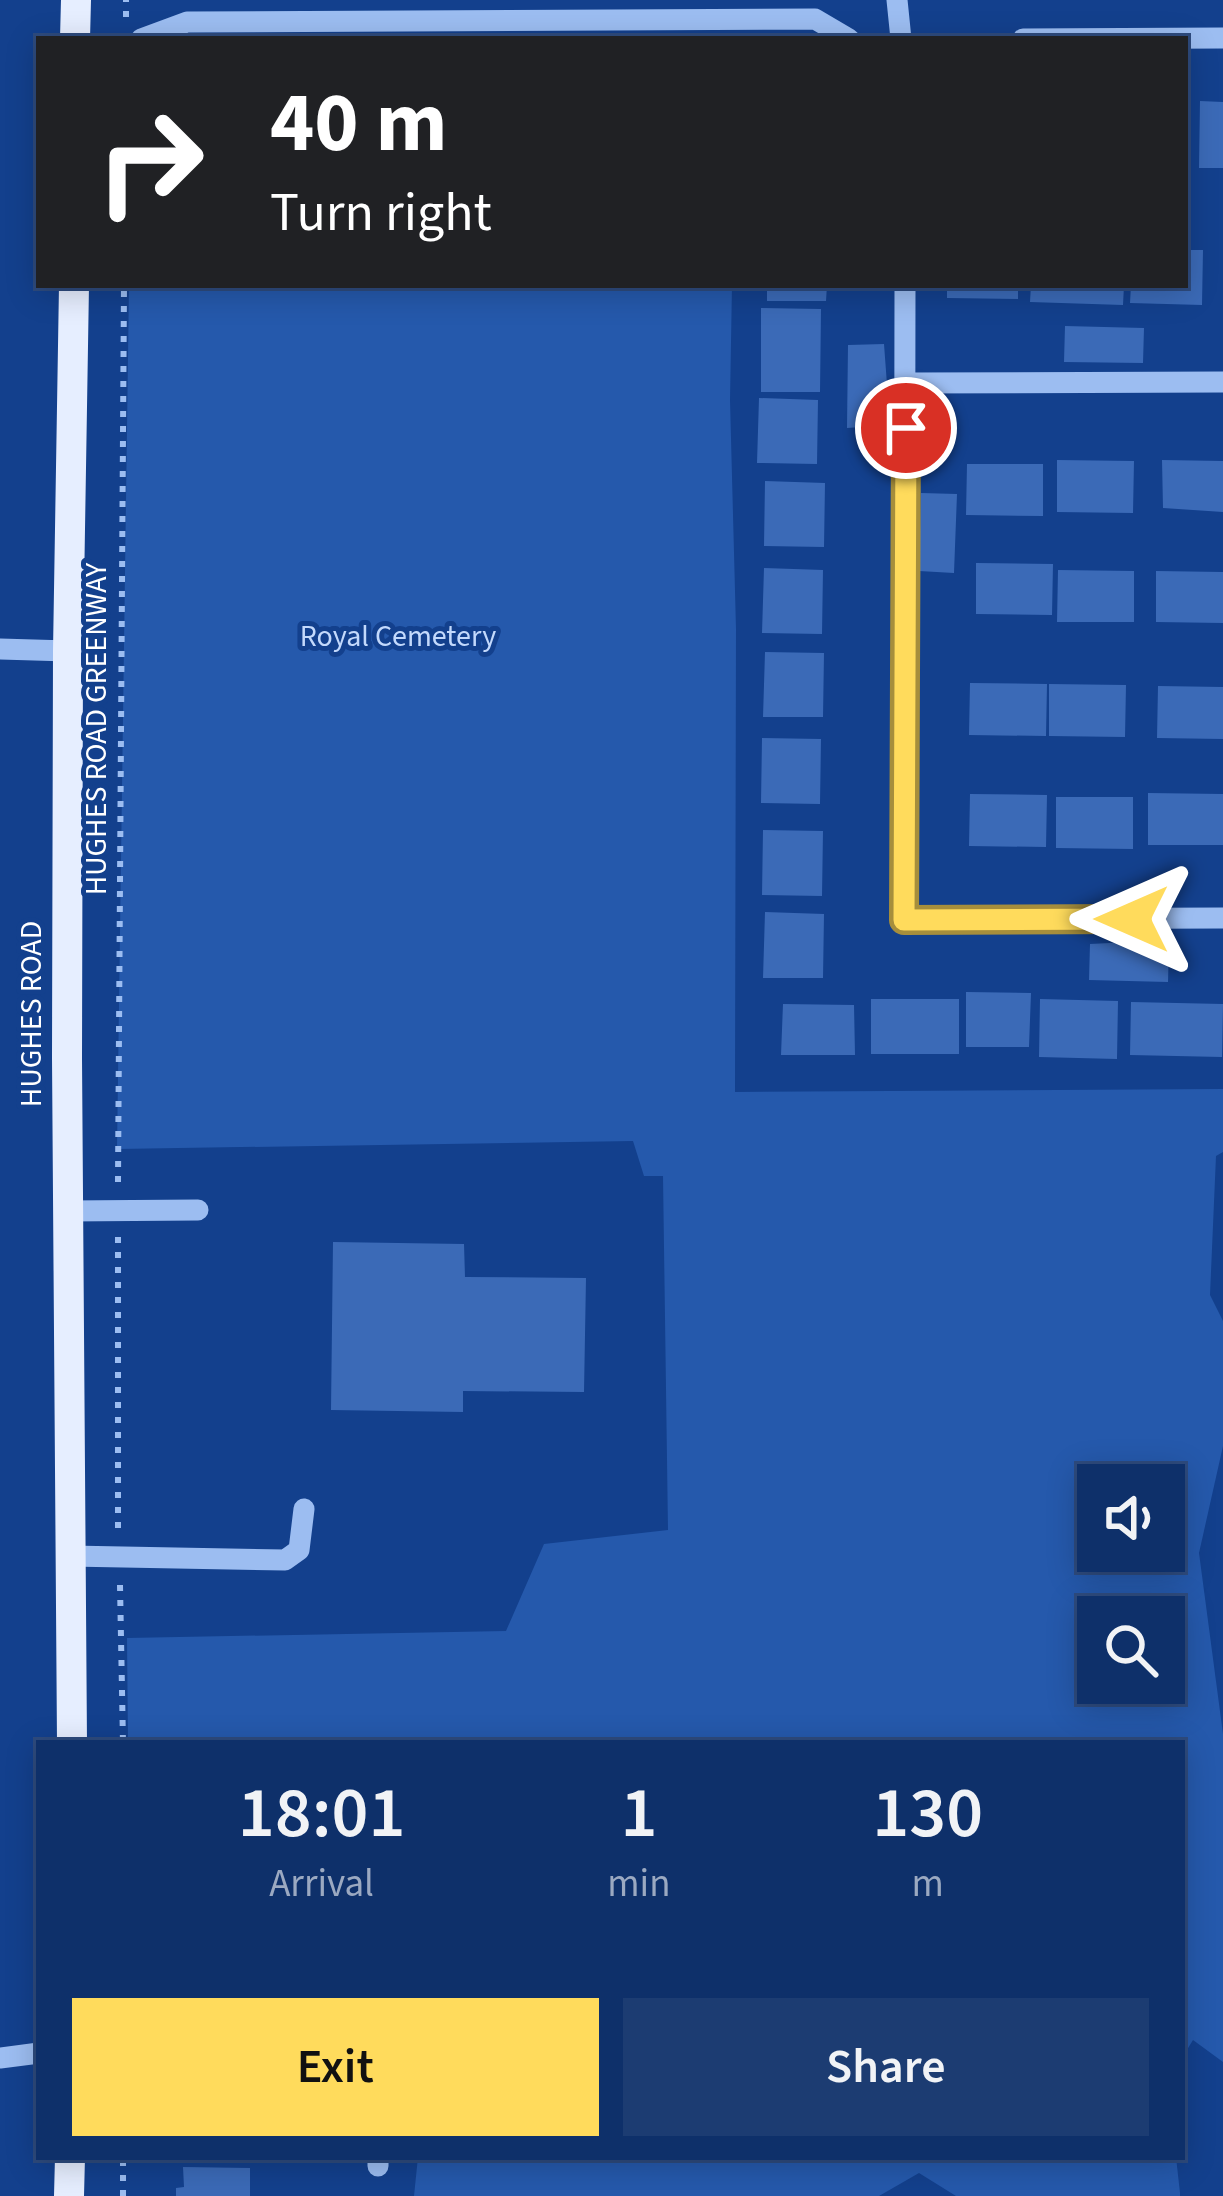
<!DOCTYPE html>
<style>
body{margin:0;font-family:"Source Sans 3",sans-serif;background:#1c3c72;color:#f1f3f6;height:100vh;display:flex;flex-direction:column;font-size:45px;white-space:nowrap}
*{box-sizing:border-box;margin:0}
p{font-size:39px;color:#9ba9c1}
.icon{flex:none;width:66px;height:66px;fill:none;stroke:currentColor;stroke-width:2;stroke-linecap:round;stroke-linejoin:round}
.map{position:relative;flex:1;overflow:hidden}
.panel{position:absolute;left:36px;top:1740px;width:1149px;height:420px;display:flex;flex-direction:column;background:#0e306a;border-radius:0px;box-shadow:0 6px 30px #0003,0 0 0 3px #2e4b7e}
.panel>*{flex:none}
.top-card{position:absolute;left:36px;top:36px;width:1152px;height:252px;border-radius:0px;box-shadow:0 6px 30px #0003,0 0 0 3px #2e4b7e;background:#202124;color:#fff;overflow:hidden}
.buttons{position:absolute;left:1077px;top:1464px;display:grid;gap:24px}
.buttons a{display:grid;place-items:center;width:108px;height:108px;border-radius:0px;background:#0e306a;box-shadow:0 6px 30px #0003,0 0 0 3px #2e4b7e;font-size:60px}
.pin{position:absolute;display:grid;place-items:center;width:102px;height:102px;color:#fff;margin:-51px;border:6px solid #fff;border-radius:50%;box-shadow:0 3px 12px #0007}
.me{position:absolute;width:132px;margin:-66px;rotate:270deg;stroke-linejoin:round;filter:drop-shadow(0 0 9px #0008)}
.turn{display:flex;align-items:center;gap:42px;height:252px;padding:0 36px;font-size:54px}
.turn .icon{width:156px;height:156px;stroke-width:2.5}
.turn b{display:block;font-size:84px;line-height:102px}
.eta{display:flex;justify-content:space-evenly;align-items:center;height:204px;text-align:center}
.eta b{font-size:72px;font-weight:600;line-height:84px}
.button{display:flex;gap:24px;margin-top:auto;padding:24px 36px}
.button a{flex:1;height:138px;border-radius:0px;background:#ffdb5c;color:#111;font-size:48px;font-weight:600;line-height:138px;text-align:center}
.button a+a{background:#1c3c72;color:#f1f3f6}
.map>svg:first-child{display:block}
.green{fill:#2559ac;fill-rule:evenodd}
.building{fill:#3b6ab7}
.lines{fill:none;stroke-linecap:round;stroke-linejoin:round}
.path{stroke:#9cbdf1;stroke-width:6;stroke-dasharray:6 9;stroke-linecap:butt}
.minor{stroke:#9cbdf1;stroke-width:21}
.major{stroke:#e6eeff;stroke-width:30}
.route-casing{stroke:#a68e3c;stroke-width:30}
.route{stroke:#ffdb5c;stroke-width:21}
.labels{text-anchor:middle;stroke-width:10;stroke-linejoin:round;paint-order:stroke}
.park-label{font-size:30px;fill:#c3d9fc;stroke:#13408d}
.street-label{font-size:30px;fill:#fff;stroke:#13408d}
</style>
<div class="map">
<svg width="1223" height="2196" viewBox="0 0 1223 2196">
<rect width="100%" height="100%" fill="#13408d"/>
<!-- green -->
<path class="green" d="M129,285H732L730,400L736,629L735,1092L1223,1089V1152L1216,1156L1210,1295L1223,1321V1446L1199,1553L1223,1734V2062L1193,2040L1182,2058V1743H128L127,1638L506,1631L544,1544L668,1530L663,1176H644L633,1141L117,1149ZM1164,1485V1551H1098V1485ZM1098,1617H1164V1683H1098Z
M418,2157H1176L1180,2193V2196H956L919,2173L879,2196H414Z"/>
<!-- building -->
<path class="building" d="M1200,101L1223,102V168H1199Z
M1185,250H1203L1202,305L1130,303L1131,285H1185Z
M767,285H827L826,301H767Z
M947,285H1018V299L947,298Z
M1031,285H1124L1123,305L1030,302Z
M761,308L821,309L820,392H761Z
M1065,326L1144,328L1143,363L1064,362Z
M884,344L890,425L847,428L848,345Z
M759,398L818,400L817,464L757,463Z
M1057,460L1134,461L1133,513L1057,512Z
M1162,460L1223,461V512L1163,508Z
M967,464H1043V516L966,515Z
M765,481L825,483L824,547L764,546Z
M921,493L957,494L954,573L919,571Z
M976,563L1053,564L1052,615L976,614Z
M764,568L823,570L822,634L762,633Z
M1058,570L1134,571V622H1057Z
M1156,571L1223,572V623L1156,622Z
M765,652L824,653L823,717H763Z
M970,683L1047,684L1046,736L969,735Z
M1049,684L1126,685L1125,737L1049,736Z
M1158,686L1223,687V739L1157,738Z
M762,738L821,739L820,804L761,803Z
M1148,793L1223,794V845H1148Z
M970,794L1047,795L1046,847L969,846Z
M1056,797H1133V849L1056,848Z
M763,830L823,831L822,896L762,895Z
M765,912L824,914L823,978H763Z
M1130,942L1169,945L1168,982L1089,980L1090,944Z
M966,992L1031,993L1029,1047H966Z
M871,999H959V1054H871Z
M1040,999L1118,1001L1117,1059L1039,1057Z
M1131,1002L1223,1004L1222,1057L1130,1055Z
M783,1004L854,1005L855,1055H781Z
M333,1242L464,1244L465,1277L586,1278L584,1392L463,1391V1412L331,1410Z
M183,2167L250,2168V2196H176V2188L184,2187Z"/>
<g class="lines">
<!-- path -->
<path class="path" d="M126,17V0
M118,1182L124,285
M118,1237V1530
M120,1585L123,1743
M123,2196V2157"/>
<!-- minor -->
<path class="minor" d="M897,0L901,39
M141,39L187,22L815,19L849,39
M1023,39L1223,38
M905,285L904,919L1223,918
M906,383L1223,382
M0,649L68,651
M68,1211L198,1210
M70,1556L285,1560L299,1550L304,1509
M0,2058L39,2053
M378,2166V2157"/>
<!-- major -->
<path class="major" d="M75,39L76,0
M72,1743L67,1058L68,651L74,285
M69,2196L70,2157"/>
</g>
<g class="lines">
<!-- route casing -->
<g class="route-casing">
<path id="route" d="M906,428L904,920L1132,919"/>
</g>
<!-- route -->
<use href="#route" class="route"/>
</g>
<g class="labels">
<!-- park labels -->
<g class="park-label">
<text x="398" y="646">Royal Cemetery</text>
</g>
<!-- street labels -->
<g class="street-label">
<text transform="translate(96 729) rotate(-90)" y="10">HUGHES ROAD GREENWAY</text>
<text transform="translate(31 1014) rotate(-90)" y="10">HUGHES ROAD</text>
</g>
</g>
</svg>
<div class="buttons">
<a><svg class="icon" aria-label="sound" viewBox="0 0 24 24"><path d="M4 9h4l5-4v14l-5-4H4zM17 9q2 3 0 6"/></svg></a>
<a><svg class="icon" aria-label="search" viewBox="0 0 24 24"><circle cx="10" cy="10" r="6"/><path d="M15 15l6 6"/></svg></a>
</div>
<div class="pin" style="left:906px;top:428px;background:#d93025"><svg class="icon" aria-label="arrive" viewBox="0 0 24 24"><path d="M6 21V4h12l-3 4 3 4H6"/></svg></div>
<svg class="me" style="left:1132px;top:919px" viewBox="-20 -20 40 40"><path d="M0-17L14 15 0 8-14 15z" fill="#ffdb5c" stroke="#fff" stroke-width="4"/></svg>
<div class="top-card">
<div class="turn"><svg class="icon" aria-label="right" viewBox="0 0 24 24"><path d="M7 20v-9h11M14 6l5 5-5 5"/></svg><div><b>40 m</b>Turn right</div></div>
</div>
<section class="panel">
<div class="eta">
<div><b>18:01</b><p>Arrival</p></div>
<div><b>1</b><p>min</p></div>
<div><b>130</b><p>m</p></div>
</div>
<div class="button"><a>Exit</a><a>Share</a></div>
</section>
</div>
